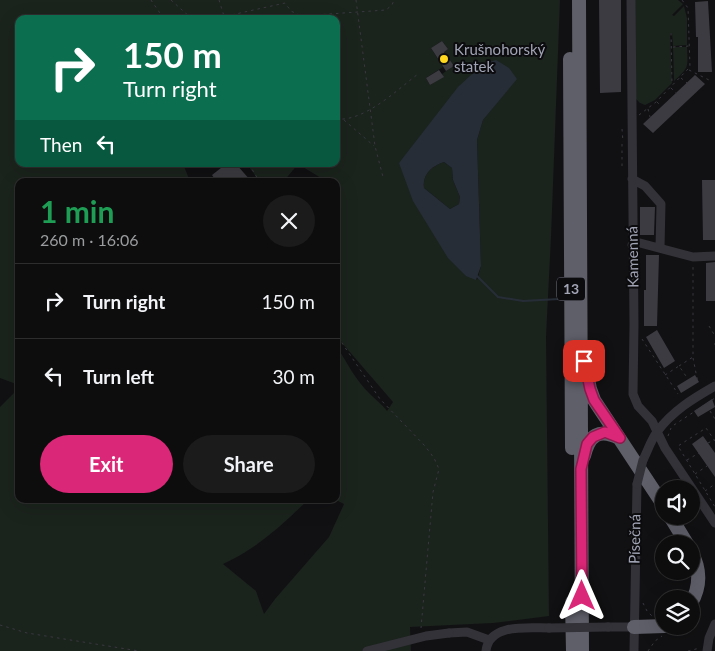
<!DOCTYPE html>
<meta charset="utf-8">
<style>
body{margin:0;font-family:Lato,sans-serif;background:#1b1b1c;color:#f1f3f6;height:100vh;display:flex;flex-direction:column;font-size:19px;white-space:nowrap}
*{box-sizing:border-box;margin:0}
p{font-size:16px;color:#9a9c9e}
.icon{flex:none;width:28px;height:28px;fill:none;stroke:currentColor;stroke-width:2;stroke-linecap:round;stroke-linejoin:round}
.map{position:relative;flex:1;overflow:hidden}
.drawer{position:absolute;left:15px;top:178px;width:325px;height:325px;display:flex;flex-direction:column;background:#0d0d0e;border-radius:10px;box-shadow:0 5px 20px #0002,0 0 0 1px #2d2d2e}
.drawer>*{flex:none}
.banner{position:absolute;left:15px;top:15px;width:325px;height:152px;border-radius:10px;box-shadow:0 5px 20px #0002,0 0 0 1px #2d2d2e;background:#0b6e4f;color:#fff;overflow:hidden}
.fabs{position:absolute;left:655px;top:480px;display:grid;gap:10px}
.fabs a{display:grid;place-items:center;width:45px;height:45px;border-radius:50%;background:#0d0d0e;box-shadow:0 5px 20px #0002,0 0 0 1px #2d2d2e;font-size:25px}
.pin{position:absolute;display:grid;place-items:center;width:42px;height:42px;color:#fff;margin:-21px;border-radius:10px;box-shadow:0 2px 8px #0006}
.me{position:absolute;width:55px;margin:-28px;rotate:0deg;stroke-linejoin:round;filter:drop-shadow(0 0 4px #0008)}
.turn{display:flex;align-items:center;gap:18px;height:105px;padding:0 25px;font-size:22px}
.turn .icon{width:65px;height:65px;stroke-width:2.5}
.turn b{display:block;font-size:35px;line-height:42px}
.then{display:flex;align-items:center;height:48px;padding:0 25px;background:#0003;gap:10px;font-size:19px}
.round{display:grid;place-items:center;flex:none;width:52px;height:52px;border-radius:26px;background:#1b1b1c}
.headline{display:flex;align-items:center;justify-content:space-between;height:85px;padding:0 25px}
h1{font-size:30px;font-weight:700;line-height:38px;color:#1e9e55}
.action{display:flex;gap:10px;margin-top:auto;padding:10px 25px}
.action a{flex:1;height:58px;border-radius:30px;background:#db2777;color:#fff;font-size:20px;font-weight:700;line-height:58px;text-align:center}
.action a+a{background:#1b1b1c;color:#f1f3f6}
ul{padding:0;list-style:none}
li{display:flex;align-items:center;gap:15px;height:75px;padding:0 25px;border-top:1px solid #2d2d2e}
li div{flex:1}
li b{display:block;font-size:19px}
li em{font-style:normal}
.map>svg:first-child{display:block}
.green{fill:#1b231d;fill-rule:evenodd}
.water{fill:#272d37;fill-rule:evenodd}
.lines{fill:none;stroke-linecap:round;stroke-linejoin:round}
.stream{stroke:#272d37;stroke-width:2}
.building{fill:#3b3b41}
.path{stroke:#38393f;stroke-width:1;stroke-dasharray:2.5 4;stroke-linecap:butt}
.minor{stroke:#323238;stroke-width:9}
.highway{stroke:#5e5f69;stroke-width:14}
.minor-bridge{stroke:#323238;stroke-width:9}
.route-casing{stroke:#8e194d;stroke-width:12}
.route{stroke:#db2777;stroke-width:9}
.poi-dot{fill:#ffd81d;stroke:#0c0c0e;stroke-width:2}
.labels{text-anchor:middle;stroke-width:4;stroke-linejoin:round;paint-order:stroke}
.shield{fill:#0c0c0e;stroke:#747683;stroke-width:1}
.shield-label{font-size:14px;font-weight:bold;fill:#a1a4b5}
.poi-label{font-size:15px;fill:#a1a4b5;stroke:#0c0c0e;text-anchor:start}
.street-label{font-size:15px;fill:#a1a4b5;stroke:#0c0c0e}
</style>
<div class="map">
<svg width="715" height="651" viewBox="0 0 715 651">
<rect width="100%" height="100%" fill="#111113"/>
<!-- green -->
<path class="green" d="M0,0H560L551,237L546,337L549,616L493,623L410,627L411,651H0V407L19,388V499H309C283,524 257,549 223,564L256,591L264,614L275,599L329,537L344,504L334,499H336V345C346,361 356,381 370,394C376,400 382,404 387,411L393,402L342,343L336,331V181H326L298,164L284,181H259L247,164H336V19H19V164H183L190,181H19V381L16,384L0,378ZM442,41L448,49L444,51L453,66L442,74L443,77L430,85L426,78L443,67L431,48ZM516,79L483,120L477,140L481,266L477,280L399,163Z
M635,0H678L683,4L672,15L674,16L684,6L687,18V45L673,46L672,33H670L672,83L655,100L645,105L640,103L636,99Z
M673,47H687C688,68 689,67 674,81Z
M444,162L452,168L453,180L460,197L459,204L450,209L424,188C422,174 432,166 444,162Z"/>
<!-- water -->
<path class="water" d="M496,60L509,68L517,79L483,120L477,140L481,266L476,280L466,276L448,258L413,201L399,163L458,87L483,64ZM444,162L452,168L453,180L460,197L459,204L450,209L424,188C422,174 432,166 444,162Z"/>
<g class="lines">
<!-- stream -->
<path class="stream" d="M477,276L498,297L523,301L559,299"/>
</g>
<!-- building -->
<path class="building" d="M599,0H621V92L600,93Z
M708,1L712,72H698V37H696L695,2Z
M442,41L448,49L444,52L454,66L446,71L431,48Z
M439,70L444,77L430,85L426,78Z
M695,75L705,84L653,133L643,124Z
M226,164H236L251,181H216L212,175Z
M702,180H715V240H703Z
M640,207H655L654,235H640Z
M646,255H659L657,326H644V290H646Z
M715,262V301H706V263Z
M657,330L675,361L664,368L646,337Z
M695,375L699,382L681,393L677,386Z
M712,399L715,407L698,417L694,411Z
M703,436L715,453V477L692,444Z"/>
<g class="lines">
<!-- path -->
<path class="path" d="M151,0L164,19
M171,0L192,19
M219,0L224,16
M356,0L375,146L383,177
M213,19L285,3L291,11L301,16L386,10L392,5L394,0
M671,33L672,85
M673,47L689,46
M689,70L711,81
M681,78L687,83
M671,88L677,94
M657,102L661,106
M648,109L650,117
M639,115L656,102L690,67L688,8L682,0
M336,119C364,122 397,90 418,74
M344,120L374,146
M622,129L623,142
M249,164L259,181
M622,166V142
M709,326L715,336
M336,331L342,343L380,399L425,446L434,458L439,469L433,492L421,628
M642,339L678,394
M715,343V345
M693,358L698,383
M679,366L693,357V265
M665,375L679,366L688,379
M710,411L715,419
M674,425L715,398
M668,436L671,428
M715,441L706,428L678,446L715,507
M708,443L714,440
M687,460L699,453
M695,474L707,466
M705,491L715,484
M643,603L647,611L652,616
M0,625L27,633L139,651
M648,651L655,641L662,636
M688,651L700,648"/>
<!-- minor -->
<path class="minor" d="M631,0L634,325L633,394L638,406L652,421L665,448L715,523
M632,179L645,186L661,204L660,248
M632,245L640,243L693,257L715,256
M643,460C648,450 651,440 657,432C672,411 694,398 715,386
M608,627H634
M449,633L467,632L489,640
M486,651C489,623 528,628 549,628
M634,651L637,484
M707,651L709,638L715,624"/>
<!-- highway -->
<path class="highway" d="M579,0L582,651
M570,59L572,448
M587,374L590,389L594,400L664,506
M584,456C589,435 599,428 619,438
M670,516L687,544
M691,551C700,568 701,586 691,603
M572,602L573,651
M634,627L665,626"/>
<!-- minor-bridge -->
<path class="minor-bridge" d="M637,484L643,460
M549,628L608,627
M367,651L426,636L449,633"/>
</g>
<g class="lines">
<!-- route casing -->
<g class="route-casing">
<path id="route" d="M582,596L581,469L587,444L593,437L605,432L620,438L594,400L590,389L584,361"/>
</g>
<!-- route -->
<use href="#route" class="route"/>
</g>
<!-- markers -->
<circle class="poi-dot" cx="444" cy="59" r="5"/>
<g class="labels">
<!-- shield labels -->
<rect class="shield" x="557" y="277.5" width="28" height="23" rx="4"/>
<g class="shield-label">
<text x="571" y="294">13</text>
</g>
<!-- poi labels -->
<g class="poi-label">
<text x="454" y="55">Krušnohorský<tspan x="454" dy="17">statek</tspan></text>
</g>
<!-- street labels -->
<g class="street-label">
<text transform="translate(633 257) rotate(-91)" y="5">Kamenná</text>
<text transform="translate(635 539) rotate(-89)" y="5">Písečná</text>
</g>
</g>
</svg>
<div class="fabs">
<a><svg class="icon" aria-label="sound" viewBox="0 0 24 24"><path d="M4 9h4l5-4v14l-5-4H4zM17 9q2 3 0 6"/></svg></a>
<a><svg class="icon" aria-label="search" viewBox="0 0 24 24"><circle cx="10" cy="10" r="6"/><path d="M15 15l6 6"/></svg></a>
<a><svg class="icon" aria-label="layers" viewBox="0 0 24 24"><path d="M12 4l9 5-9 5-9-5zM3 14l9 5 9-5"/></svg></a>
</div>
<div class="pin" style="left:584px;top:361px;background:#d93025"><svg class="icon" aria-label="arrive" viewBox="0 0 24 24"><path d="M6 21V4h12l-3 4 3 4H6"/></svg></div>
<svg class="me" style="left:582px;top:596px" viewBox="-20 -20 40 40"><path d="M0-17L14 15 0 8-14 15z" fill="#db2777" stroke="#fff" stroke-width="4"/></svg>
<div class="banner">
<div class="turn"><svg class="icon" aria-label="right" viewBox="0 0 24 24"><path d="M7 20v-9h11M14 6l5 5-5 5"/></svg><div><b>150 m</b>Turn right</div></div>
<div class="then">Then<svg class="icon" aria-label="left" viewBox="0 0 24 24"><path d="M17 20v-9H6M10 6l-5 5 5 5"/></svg></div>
</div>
<section class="drawer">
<div class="headline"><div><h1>1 min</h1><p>260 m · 16:06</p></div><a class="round"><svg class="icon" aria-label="close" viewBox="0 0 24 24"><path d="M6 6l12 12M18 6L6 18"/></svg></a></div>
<ul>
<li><svg class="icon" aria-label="right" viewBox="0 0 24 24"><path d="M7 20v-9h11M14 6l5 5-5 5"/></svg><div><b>Turn right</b></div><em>150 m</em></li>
<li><svg class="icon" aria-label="left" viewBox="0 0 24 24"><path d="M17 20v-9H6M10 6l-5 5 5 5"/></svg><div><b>Turn left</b></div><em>30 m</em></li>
</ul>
<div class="action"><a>Exit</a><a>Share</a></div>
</section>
</div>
